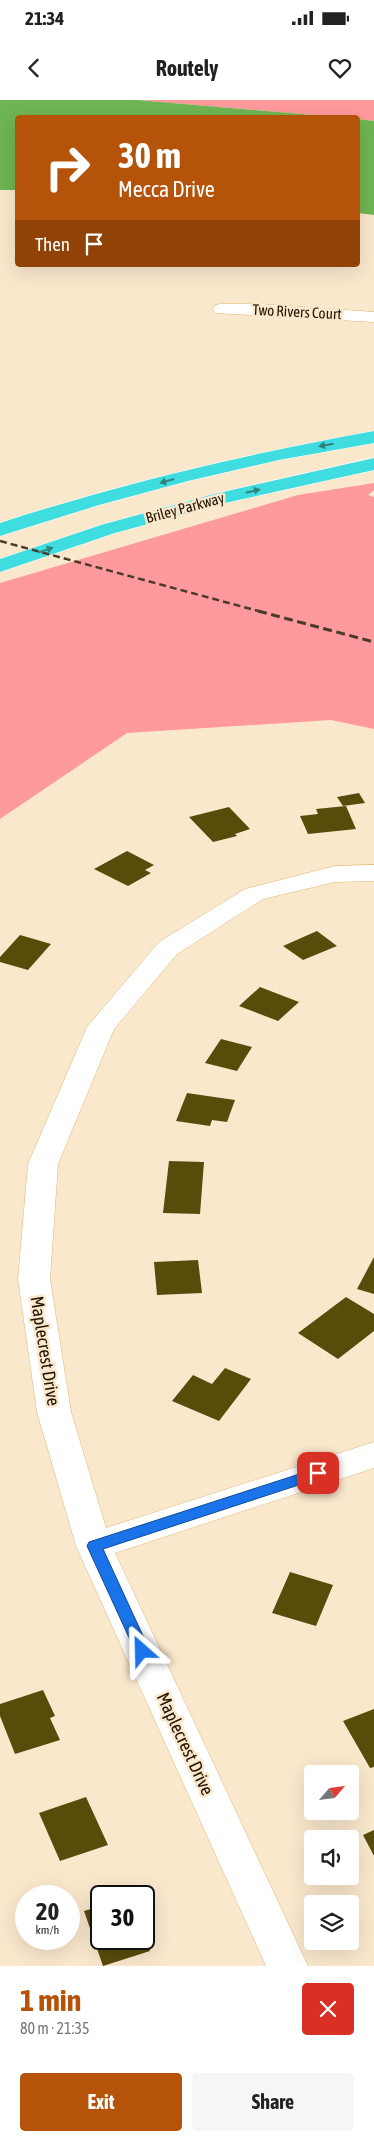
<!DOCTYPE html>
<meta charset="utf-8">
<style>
body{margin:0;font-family:"Asap Condensed",sans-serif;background:#f6f6f6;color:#222;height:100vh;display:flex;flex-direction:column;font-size:19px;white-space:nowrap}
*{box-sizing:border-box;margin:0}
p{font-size:16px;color:#767676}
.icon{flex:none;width:28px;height:28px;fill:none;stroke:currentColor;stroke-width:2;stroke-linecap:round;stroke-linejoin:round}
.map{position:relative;height:1866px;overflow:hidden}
.panel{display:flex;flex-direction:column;background:#fff;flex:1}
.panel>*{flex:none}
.guide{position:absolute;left:15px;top:15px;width:345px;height:152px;border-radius:5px;box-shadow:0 5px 20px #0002;background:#b45309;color:#fff;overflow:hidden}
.needle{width:32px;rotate:62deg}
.fabs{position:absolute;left:304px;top:1665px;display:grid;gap:10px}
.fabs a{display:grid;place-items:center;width:55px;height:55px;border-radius:5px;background:#fff;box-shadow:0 5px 20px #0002;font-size:25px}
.speed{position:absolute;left:15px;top:1785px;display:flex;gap:10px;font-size:25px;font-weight:700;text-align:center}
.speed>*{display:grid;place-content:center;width:65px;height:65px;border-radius:50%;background:#fff;box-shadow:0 5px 20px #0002;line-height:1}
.speed small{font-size:12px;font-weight:400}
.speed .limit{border:2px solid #111;border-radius:8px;background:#fff;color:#111}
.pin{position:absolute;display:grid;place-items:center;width:42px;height:42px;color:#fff;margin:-21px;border-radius:10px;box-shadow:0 2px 8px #0006}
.me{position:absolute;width:55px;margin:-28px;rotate:335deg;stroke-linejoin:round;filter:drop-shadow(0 0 4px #0008)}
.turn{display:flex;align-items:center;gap:18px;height:105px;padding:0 20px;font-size:22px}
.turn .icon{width:65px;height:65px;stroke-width:2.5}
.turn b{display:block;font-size:35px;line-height:42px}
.then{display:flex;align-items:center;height:48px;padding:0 20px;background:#0003;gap:10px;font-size:19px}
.round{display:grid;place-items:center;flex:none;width:52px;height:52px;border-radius:5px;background:#f6f6f6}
.overview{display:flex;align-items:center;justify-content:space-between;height:85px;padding:0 20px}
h1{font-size:30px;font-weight:700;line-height:38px;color:#b45309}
.button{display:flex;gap:10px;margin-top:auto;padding:10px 20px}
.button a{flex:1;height:58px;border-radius:5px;background:#b45309;color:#fff;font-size:20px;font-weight:700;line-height:58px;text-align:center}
.button a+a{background:#f6f6f6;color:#222}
.status{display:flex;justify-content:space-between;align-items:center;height:35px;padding:0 25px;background:#fff;direction:ltr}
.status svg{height:14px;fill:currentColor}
header{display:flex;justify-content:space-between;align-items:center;height:65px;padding:0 20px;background:#fff;font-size:22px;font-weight:700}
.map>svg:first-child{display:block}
.forest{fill:#fe9a9e}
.water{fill:#6eb553}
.building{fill:#584c0b}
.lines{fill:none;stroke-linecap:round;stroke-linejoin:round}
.minor-casing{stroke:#e2b671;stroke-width:1}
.highway-casing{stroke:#fff;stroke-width:1}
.minor{fill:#fff;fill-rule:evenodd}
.highway{fill:#3fdce0;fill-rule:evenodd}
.rail-far1{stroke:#4a3c28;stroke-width:2.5;stroke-dasharray:7 4;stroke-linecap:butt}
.rail{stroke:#4a3c28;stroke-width:3;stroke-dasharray:9 4.5;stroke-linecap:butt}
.oneway{fill:#32827c}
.route{fill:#1a73e8;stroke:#114b97}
.labels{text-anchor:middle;stroke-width:5;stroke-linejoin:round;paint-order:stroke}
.far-street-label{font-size:15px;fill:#211401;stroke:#fae8cd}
.street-label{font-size:18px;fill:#211401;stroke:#fae8cd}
</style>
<div class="status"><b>21:34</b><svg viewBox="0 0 49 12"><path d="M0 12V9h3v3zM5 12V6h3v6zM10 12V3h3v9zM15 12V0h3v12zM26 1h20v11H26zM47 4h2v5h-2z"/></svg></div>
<header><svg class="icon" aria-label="back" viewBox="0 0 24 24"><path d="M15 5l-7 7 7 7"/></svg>Routely<svg class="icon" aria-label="heart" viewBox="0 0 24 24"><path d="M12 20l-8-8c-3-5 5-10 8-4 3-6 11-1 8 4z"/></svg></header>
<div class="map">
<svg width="374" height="1866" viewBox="0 0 374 1866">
<rect width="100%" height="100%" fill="#fae8cd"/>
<!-- forest -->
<path class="forest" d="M137,0H374V21L358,19V18L336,17Z
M374,383V390L368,395L374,397V629L331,620L127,633L0,719V483L298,395Z"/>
<!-- water -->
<path class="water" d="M0,0H137L336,17L18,18L17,90H0Z
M358,19L374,21V115L358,113Z"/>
<!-- building -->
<path class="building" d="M359,693L365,703L343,706L337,697Z
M346,706L356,729L308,734L300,716L318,714L316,709Z
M229,707L250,729L235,734L237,736L213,742L189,717Z
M127,751L154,765L145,770L151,773L128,786L94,769Z
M317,831L337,846L303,860L283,846Z
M20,835L51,844L28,870L0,862V857Z
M260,887L299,902L278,921L239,906Z
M221,939L252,947L237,971L205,963Z
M187,993L235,1000L227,1022L212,1020L210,1026L176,1021Z
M169,1061L204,1062L200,1114L163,1113Z
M374,1157V1194L357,1189Z
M198,1160L202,1193L157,1195L154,1162Z
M346,1197L374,1214V1231L338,1259L298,1233Z
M225,1268L251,1279L219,1321L172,1301L193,1275L212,1284Z
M290,1472L333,1485L316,1526L272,1513Z
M43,1590L55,1616L50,1618L60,1640L15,1654L0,1616V1604Z
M374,1609V1667L370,1668L343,1621Z
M86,1697L108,1745L60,1761L39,1713Z
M374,1730V1756L363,1735Z
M101,1806V1839H144V1835L150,1851L103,1866L84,1811Z"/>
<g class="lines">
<!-- minor casing -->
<g class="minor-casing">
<path id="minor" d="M221,204H260L374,212V222L215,213L213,209L215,205Z
M374,765V781L335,782L263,799L177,854L114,929L58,1064L50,1179L71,1312L106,1428L374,1342V1368L115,1453L308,1866H266L76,1446L37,1312L18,1179L28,1064L87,927L159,842L245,789L335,766Z"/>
</g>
<!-- highway casing -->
<g class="highway-casing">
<path id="highway" d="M374,331V343L279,360L188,381L99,405L0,436V423C122,383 247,354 374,331Z
M374,358V370L225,403L115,433L0,472V459L101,425L214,394Z"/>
</g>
<!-- minor -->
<use href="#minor" class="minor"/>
<!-- highway -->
<use href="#highway" class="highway"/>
<!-- rail-far1 -->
<path class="rail-far1" d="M0,441L262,512"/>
<!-- rail -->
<path class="rail" d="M258,511L374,542"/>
</g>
<!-- one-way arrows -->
<defs><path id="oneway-solid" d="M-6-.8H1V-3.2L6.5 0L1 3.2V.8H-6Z" transform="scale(1.25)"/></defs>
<g class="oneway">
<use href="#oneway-solid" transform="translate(326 345) rotate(170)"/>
<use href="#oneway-solid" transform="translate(167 381) rotate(164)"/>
<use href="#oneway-solid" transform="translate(253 391) rotate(-13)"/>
<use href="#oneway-solid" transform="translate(46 450) rotate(-19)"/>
</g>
<!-- route -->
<path class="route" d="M318,1368L323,1370L325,1373L323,1377L103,1449L150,1551L148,1555L142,1557L137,1555L87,1446L89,1442Z"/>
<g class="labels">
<!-- far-street labels -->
<g class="far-street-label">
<text transform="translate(297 212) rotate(3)" y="5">Two Rivers Court</text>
<text transform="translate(185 408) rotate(-15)" y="5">Briley Parkway</text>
</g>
<!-- street labels -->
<g class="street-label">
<text transform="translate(45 1251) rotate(81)" y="6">Maplecrest Drive</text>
<text transform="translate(185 1644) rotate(65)" y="6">Maplecrest Drive</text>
</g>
</g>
</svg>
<div class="fabs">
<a><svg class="needle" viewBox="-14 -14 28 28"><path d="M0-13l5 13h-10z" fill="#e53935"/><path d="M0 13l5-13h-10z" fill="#767676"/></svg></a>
<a><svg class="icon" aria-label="sound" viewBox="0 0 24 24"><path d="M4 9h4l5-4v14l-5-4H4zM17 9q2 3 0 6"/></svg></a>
<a><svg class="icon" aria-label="layers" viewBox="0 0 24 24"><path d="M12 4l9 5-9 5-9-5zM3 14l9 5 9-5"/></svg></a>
</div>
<div class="speed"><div>20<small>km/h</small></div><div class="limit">30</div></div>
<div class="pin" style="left:318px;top:1373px;background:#d93025"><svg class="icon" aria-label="arrive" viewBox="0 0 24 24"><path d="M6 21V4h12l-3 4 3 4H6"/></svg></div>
<svg class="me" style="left:142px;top:1551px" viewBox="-20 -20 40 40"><path d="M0-17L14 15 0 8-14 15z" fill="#1a73e8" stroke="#fff" stroke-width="4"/></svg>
<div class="guide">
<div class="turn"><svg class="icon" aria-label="right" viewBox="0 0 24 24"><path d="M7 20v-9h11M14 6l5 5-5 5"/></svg><div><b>30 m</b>Mecca Drive</div></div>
<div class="then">Then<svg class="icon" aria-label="arrive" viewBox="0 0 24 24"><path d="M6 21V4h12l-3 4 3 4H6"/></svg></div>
</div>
</div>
<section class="panel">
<div class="overview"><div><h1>1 min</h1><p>80 m · 21:35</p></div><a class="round" style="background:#d93025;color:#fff"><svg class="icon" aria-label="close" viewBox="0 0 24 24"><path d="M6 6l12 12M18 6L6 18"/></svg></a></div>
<div class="button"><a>Exit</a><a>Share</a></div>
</section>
